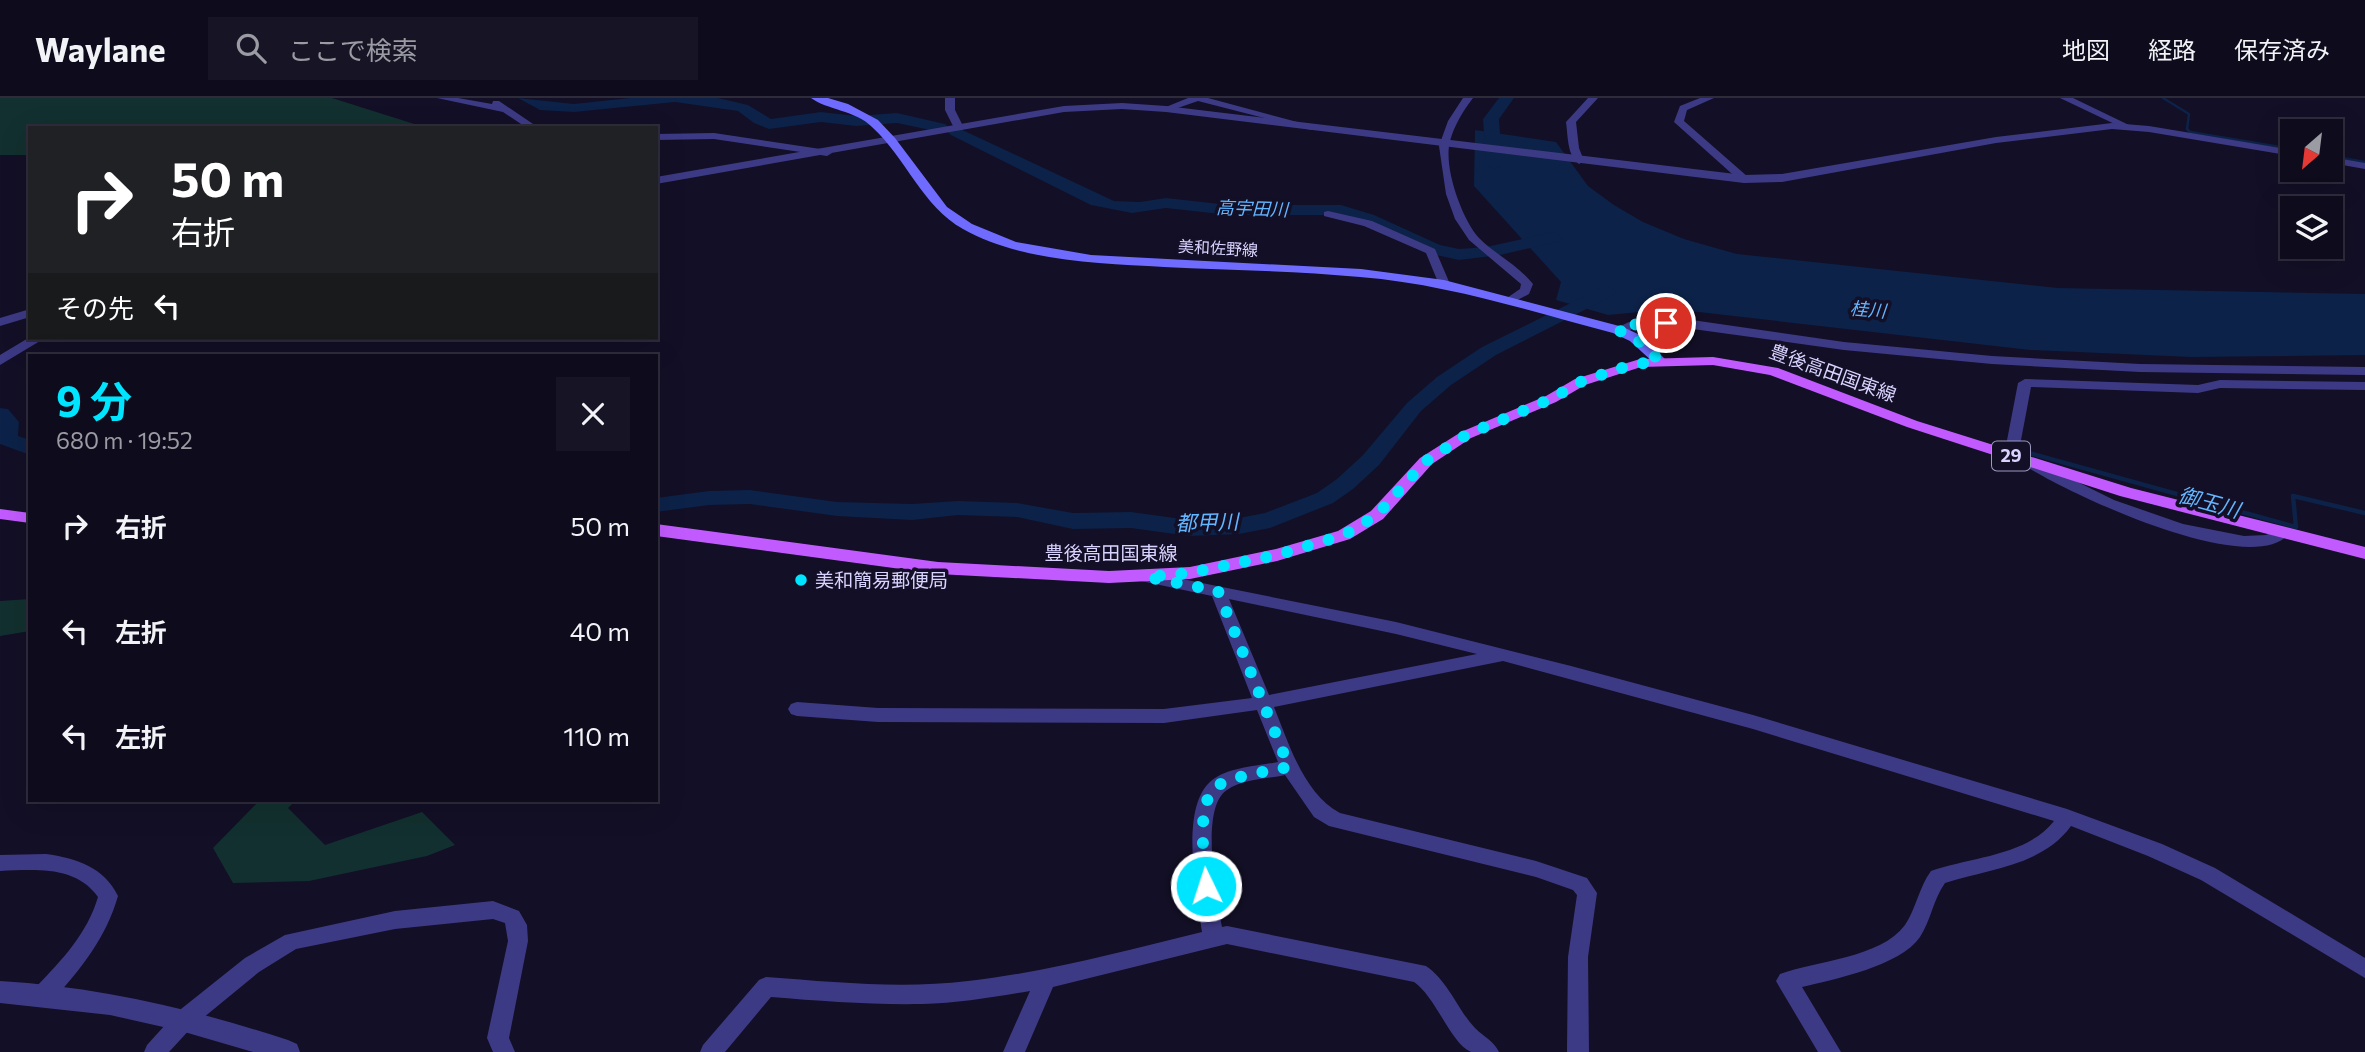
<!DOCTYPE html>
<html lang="ja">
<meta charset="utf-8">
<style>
body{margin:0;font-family:Commissioner,"Noto Sans JP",sans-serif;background:#171425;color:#f1f3f6;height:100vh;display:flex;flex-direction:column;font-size:26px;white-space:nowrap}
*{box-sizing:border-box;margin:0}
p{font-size:23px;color:#9b9ba3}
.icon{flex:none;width:38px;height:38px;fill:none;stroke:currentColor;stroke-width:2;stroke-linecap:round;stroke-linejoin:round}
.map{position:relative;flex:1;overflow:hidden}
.side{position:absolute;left:28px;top:256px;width:630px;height:448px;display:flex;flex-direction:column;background:#0e0b1c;border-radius:0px;box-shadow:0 7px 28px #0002,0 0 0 2px #2e2b3b}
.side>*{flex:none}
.banner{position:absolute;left:28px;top:28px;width:630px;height:214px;border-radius:0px;box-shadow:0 7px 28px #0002,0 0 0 2px #2e2b3b;background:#202124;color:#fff;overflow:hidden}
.needle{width:46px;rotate:208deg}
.tools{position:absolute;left:2280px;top:21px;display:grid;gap:14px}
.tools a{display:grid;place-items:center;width:63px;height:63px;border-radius:0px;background:#0e0b1c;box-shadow:0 7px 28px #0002,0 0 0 2px #2e2b3b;font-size:35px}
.pin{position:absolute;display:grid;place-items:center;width:60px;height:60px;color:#fff;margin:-30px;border:4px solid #fff;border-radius:50%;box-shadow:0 2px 7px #0007}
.me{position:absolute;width:77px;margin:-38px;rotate:356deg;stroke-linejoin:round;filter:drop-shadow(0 0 5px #0008)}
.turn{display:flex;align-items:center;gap:24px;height:147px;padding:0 28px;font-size:32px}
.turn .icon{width:91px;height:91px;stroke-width:2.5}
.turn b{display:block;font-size:49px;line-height:60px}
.then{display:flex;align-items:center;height:66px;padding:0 28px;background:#0003;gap:14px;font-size:26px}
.round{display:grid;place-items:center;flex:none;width:74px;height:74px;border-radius:0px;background:#171425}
.headline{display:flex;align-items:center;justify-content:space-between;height:119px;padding:0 28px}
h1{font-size:42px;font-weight:700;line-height:52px;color:#00e5ff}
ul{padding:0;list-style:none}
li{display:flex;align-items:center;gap:21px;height:105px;padding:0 28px}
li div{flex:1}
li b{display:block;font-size:26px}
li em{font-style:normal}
header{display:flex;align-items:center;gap:42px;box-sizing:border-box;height:98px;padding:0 35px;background:#0e0b1c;border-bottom:2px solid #2e2b3b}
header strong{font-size:33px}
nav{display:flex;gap:38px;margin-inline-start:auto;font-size:24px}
.search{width:490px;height:63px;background:#171425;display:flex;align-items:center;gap:18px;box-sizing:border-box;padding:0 24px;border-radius:0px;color:#9b9ba3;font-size:26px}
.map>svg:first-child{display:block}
.green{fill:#12302f}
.water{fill:#0c2248}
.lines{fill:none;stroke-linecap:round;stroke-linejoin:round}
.stream-far1{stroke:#0c2248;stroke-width:2.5}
.stream{stroke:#0c2248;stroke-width:4.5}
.river{fill:#0c2248;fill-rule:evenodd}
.minor{fill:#3d3a85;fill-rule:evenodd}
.tertiary{fill:#3d3a85;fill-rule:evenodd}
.secondary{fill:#6f6bff;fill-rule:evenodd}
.primary{fill:#c25bff;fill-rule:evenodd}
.route{stroke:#00e5ff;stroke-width:12;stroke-dasharray:0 21.6}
.poi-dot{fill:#00e5ff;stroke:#130f26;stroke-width:2.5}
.labels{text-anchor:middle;stroke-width:7;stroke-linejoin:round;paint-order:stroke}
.far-street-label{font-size:16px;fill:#d9d4ff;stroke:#130f26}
.far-water-label{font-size:18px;font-style:italic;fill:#62b6ff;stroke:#130f26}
.shield{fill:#130f26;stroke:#9e99be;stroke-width:2}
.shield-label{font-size:18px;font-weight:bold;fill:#d9d4ff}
.street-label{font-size:19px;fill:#d9d4ff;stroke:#130f26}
.poi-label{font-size:19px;fill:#d9d4ff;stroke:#130f26;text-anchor:start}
.water-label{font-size:21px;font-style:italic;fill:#62b6ff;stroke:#130f26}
</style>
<header>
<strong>Waylane</strong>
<div class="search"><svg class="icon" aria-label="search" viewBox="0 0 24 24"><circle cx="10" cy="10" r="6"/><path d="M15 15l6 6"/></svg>ここで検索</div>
<nav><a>地図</a><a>経路</a><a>保存済み</a></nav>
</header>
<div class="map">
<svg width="2365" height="954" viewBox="0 0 2365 954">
<rect width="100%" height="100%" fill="#130f26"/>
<!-- green -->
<path class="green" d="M0,0H332L427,30H30V57H0Z
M30,501V533L0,538V503Z
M260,702H296L288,710L325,747L422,714L455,747L427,758L309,783L233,785L213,750Z"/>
<!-- water -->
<path class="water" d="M1475,32L1556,44L1588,88L1614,107L1643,124L1684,141L1737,156L2058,190L2365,196V257L2191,259L2030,252L1672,211L1608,217L1556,202L1561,184L1474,88Z"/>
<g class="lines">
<!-- stream-far1 -->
<path class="stream-far1" d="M2163,0L2189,16L2187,31L2190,34L2292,51
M2331,58L2365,64"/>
<!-- stream -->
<path class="stream" d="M2022,353L2296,429L2293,398L2365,415"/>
<!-- river -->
<path class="river" d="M518,0L574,6L630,0H718L748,7L771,21L821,14L856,18L897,15L945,26L948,29L940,34L897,25L856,28L821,24L769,31L754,25L738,13L675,4L574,14L540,12Z
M1499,0H1514L1499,21L1502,66L1494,71L1486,66L1483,21Z
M956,29L1114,103L1140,104L1166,100L1229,107H1341L1374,117L1440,147L1459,151L1486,149L1554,134L1563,139L1560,143L1500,157L1459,162L1427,155L1340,117H1229L1166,110L1132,115L1091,107L951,37L948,34L951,31Z
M1607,187L1616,193L1614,197L1496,257L1451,287L1421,313L1379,367L1353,391L1333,405L1270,430L1239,436L1189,438L1131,430L1073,431L1017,419L958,417L912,422L837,418L750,406L709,407L656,414V400L709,393L750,392L837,404L912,406L958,403L1017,405L1073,415L1131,414L1189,422L1239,420L1265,415L1317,395L1337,381L1363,357L1407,305L1437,279L1482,249Z
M0,310L8,311L19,324L18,338L30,342V357L0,346Z"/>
<!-- minor -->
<path class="minor" d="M437,0H458L492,6L493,3H499L539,30H527L503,14Z
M945,0H955V12L964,30L962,32L954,30L945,12Z
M1188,0H1208L1316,29L1311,32L1198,3L1166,14L1161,11Z
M1463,0H1473C1463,13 1454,28 1450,43C1443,69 1462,121 1479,140C1496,157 1518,167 1533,186L1529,196L1510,206L1504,202L1520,191L1521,186L1469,142L1455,121L1446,96L1439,48L1448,23Z
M1588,0H1598L1576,24L1579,50L1584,63L1579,66C1567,58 1568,38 1566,24Z
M1700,0H1714L1687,12L1684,23L1748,79V83H1740L1674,24L1680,8Z
M2060,0H2073L2131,28L2123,30Z
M714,35L827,52L832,55L827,58L714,41L656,42V36Z
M1328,113L1372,123L1435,151L1450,186L1448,189H1440L1426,155L1364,128L1324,118V114Z
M30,211V219L0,228V220Z
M1652,220L1692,222L1844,244L1992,258L2140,266L2365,269V277L2140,274L1992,266L1844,252L1671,228L1636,230L1618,236L1612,232L1629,224Z
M2025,281L2198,287L2220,282L2365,284V292L2220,290L2198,295L2031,289L2018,358L2011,362L2004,358L2018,285Z
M2029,360L2114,402L2183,426L2244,438L2266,437L2282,430L2290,435C2252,483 2065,394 2024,367L2022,364Z
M1147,474L1396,524L1571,568L1753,617L2067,711L2162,746L2215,770L2365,860V880L2201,782L2148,758L2071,728C2042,768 1988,771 1945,785C1933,802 1931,822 1920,839C1900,868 1835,881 1802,889L1841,954H1818L1780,890L1776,883L1780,876C1815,863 1881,860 1905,827C1916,811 1919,789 1931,773C1970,759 2027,758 2054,723L1753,631L1503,563L1274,609C1289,646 1304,696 1340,715L1536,763L1587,780L1597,795L1588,859L1589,954H1567L1568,859L1577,797L1573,792L1536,779L1329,728L1314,719L1285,677C1267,681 1242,681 1227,692C1199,710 1217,800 1222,829L1227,828L1426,868C1449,884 1457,911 1475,930C1484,939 1494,943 1499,954C1491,954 1478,954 1471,954C1451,946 1436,899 1414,884L1227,846L1053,889L1025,954H1003L1030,893C994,899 959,905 922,906C872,907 821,903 771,899L725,954H700L703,947L759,882L766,879C833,884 901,891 968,883C1047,874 1124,853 1202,834C1197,797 1179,710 1211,683C1228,669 1258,668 1278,664L1257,612L1164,625L878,624L797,618L791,616L788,611L791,606L797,604L878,610L1164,611L1252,600L1212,498L1141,483L1139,479L1141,475ZM1229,501L1396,536L1477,556L1269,597Z
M46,756C76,760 104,769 118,798C106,840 81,871 52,903L44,906L36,903L33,896L36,889C62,862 87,836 98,799C75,767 35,772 0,773V757Z
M493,803L519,813L527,827L528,843L509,940L515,954H493L487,940L508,843L505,825L493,821L395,831L296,851L259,874L192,929L169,954H144L147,947L176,915L245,860L285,837L395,813Z"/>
<!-- tertiary -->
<path class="tertiary" d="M1122,5L1166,8L1744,77L1782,76L1996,39L2112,25L2149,28L2292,52V58L2149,34L2112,31L1996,45L1782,84L1744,85L1166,14L1122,11L1064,14L656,86V79L1064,8Z
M2331,59L2365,65V71L2331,65Z
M30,239L45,240L0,267V257Z
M0,883C100,889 193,911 288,942L297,946L300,954H253L181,933L110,917L0,905Z"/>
<!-- secondary -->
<path class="secondary" d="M811,0H828L848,6L878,22L895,40L947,109L972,126L1016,144L1091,157L1361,171L1444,182L1623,229L1640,237L1666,262L1664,265H1654L1630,243L1613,235C1529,213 1447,186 1360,179C1295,173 1229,172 1164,169C1098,165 1022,164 963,131C922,108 906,60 872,29C855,12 827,12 811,0Z"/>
<!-- primary -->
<path class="primary" d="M1713,259L1778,270L1917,323L2131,390L2365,449V461L2120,398L1907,329L1770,277L1713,267L1641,269L1585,287L1556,304L1471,340L1432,366L1383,421L1350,441L1277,463L1190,481L1109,485L938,476L656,438V426L938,464L1109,473L1190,469L1276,451L1338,433L1371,413L1420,360L1461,334L1546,298L1575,281L1640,261Z
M0,411L30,415V425L0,421Z"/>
</g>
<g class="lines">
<!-- route -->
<path class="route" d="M1206,788C1205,764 1195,706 1216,689C1229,678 1271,673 1289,669L1218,493L1147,479L1189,475L1277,457L1344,437L1377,417L1426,363L1466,337L1551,301L1580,284L1625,269L1659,262L1635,240L1618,232L1628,227L1666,225"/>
</g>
<!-- markers -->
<circle class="poi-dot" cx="801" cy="482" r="7"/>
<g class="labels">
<!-- far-street labels -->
<g class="far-street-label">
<text transform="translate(1218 150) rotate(3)" y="6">美和佐野線</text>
</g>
<!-- far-water labels -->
<g class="far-water-label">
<text transform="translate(1252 111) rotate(2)" y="6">高宇田川</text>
<text transform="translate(1868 212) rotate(5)" y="6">桂川</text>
</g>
<!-- shield labels -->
<rect class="shield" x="1992" y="343.5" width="38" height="29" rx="5"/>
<g class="shield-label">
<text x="2011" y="364">29</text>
</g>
<!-- street labels -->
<g class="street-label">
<text transform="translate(1833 275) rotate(20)" y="7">豊後高田国東線</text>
<text x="1111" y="462">豊後高田国東線</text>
</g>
<!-- poi labels -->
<g class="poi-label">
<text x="815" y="489">美和簡易郵便局</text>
</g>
<!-- water labels -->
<g class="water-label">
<text transform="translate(2209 405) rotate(15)" y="7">御玉川</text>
<text transform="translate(1207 425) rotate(-2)" y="7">都甲川</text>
</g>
</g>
</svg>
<div class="tools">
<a><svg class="needle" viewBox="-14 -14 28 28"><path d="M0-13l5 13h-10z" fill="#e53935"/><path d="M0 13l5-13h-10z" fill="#9b9ba3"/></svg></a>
<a><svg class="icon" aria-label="layers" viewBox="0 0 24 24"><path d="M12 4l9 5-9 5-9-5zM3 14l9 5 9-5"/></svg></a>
</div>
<div class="pin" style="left:1666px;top:225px;background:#d93025"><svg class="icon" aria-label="arrive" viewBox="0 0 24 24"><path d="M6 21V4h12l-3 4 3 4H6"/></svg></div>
<svg class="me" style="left:1206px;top:788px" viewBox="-20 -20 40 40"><circle r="17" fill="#00e5ff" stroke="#fff" stroke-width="3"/><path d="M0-11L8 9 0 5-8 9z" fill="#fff"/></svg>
<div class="banner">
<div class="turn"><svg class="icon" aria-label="right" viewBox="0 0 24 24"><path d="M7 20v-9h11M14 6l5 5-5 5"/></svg><div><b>50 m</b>右折</div></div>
<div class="then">その先<svg class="icon" aria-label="left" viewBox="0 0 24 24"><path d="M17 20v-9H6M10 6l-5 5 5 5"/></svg></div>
</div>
<section class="side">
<div class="headline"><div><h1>9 分</h1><p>680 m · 19:52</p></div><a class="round"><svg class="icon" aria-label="close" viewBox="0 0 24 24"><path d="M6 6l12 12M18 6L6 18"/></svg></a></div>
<ul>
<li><svg class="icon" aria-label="right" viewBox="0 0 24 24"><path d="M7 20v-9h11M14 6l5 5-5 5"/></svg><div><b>右折</b></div><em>50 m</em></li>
<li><svg class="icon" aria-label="left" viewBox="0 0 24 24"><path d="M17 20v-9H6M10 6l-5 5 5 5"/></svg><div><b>左折</b></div><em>40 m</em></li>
<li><svg class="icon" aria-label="left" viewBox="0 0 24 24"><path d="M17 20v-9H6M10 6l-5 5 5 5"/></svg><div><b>左折</b></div><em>110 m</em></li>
</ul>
</section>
</div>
